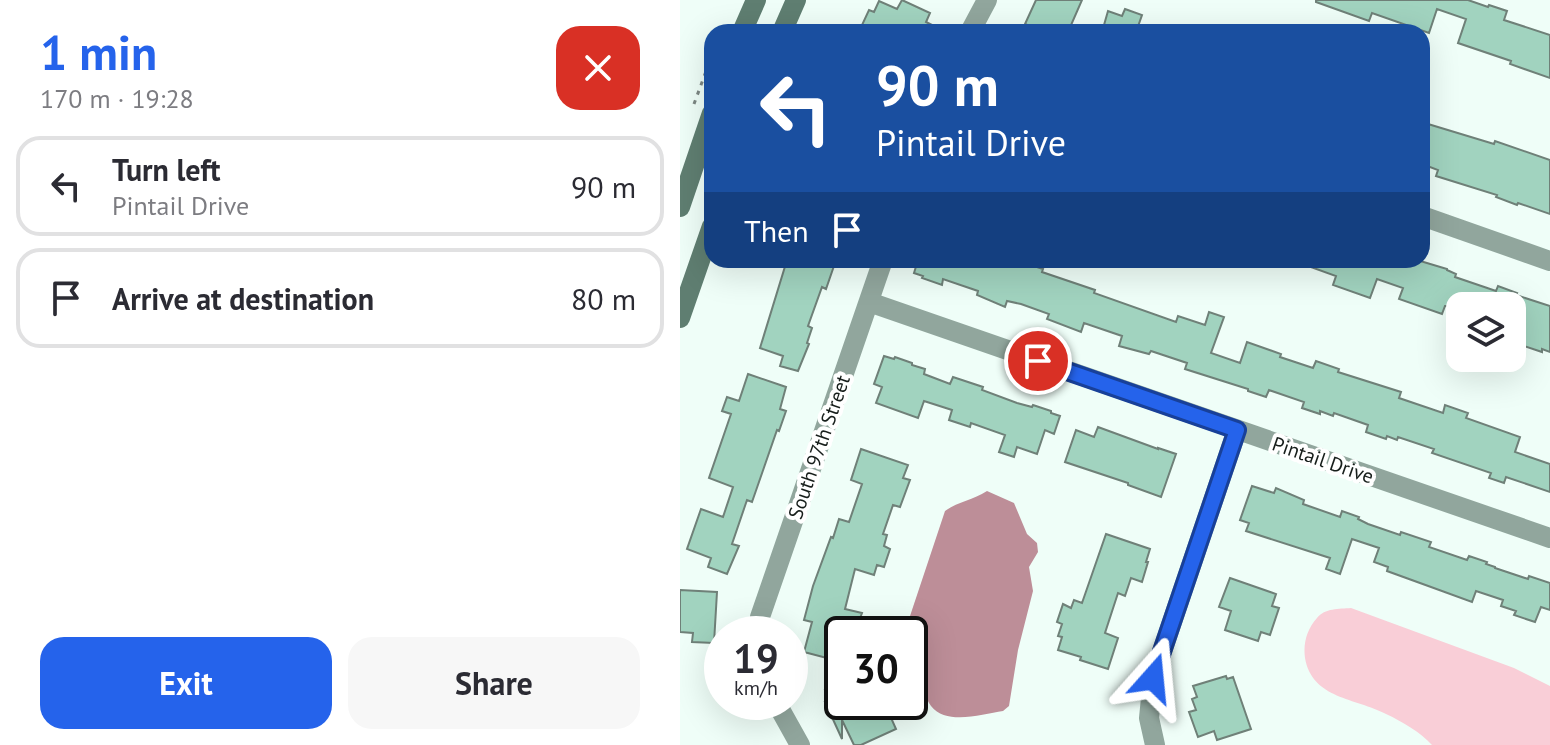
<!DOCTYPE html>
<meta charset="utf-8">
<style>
body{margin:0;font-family:"PT Sans",sans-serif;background:#f7f7f7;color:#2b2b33;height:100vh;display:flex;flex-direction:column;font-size:30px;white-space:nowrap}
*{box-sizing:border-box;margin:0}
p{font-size:26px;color:#7c7c81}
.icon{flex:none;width:44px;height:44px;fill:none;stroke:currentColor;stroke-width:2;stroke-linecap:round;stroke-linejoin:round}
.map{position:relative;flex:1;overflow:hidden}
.side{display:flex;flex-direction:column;background:#fff;width:680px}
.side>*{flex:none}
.top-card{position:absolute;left:24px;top:24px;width:726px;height:244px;border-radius:24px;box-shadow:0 8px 32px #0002;background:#1a4fa0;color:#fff;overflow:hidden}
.buttons{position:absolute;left:766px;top:292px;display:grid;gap:16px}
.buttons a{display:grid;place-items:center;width:80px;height:80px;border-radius:16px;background:#fff;box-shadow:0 8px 32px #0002;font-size:40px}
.speed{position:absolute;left:24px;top:616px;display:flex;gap:16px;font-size:40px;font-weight:700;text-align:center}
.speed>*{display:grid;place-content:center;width:104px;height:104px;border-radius:50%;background:#fff;box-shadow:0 8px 32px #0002;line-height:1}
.speed small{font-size:20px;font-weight:400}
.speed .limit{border:4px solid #111;border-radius:12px;background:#fff;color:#111}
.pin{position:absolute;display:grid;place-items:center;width:68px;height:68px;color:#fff;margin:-34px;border:4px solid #fff;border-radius:50%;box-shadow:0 2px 8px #0007}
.me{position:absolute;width:88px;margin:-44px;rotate:18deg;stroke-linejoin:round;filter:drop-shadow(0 0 6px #0008)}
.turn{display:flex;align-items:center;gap:28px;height:168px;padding:0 40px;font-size:36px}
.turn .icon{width:104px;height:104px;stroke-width:2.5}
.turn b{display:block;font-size:56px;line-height:68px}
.then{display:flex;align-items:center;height:76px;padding:0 40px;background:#0003;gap:16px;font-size:30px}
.round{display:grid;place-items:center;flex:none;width:84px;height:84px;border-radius:24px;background:#f7f7f7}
.summary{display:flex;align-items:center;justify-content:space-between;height:136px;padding:0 40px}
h1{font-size:48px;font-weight:700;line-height:60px;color:#2563eb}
.cta{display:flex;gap:16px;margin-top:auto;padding:16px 40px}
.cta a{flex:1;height:92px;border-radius:24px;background:#2563eb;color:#fff;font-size:32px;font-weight:700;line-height:92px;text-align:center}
.cta a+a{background:#f7f7f7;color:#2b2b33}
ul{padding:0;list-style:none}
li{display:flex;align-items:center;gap:24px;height:100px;margin:0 16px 12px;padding:0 24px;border:4px solid #e1e1e2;border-radius:24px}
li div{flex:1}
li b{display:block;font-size:30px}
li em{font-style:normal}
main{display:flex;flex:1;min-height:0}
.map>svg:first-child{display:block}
.green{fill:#f9ced7}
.water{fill:#bd8e98}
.building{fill:#a1d3bf;stroke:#6f8078;stroke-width:2}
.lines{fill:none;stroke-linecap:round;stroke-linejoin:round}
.path{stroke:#7c8783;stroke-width:3;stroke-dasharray:4 6;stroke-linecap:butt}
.street{stroke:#91a69d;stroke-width:20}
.secondary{stroke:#5f7e71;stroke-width:20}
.route-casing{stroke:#184099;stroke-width:20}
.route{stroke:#2563eb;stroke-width:14}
.labels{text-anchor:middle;stroke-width:8;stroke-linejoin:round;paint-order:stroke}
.street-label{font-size:20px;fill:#171e1b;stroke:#fff}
</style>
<main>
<section class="side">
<div class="summary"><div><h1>1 min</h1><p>170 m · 19:28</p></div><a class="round" style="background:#d93025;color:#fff"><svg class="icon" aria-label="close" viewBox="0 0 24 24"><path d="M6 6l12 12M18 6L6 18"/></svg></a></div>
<ul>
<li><svg class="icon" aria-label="left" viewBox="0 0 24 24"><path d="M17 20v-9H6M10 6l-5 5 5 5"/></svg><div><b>Turn left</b><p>Pintail Drive</p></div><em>90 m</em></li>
<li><svg class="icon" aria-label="arrive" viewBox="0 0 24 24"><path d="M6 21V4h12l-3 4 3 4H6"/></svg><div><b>Arrive at destination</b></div><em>80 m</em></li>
</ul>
<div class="cta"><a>Exit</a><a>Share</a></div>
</section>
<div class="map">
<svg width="870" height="745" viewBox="0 0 870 745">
<rect width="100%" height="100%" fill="#effef8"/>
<!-- green -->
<path class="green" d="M671,608L834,668L870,686V745H752C740,732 723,722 706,714C676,698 632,699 625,658C623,643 627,629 637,618C645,608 659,609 671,608Z"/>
<!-- water -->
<path class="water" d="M307,491L334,503L347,534L357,543L358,552L349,567L353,591L338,650L329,706L323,711C302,714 267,726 251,706C245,698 243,686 240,677C235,662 230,649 230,634H226L228,622L265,511C277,502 293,500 307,491Z"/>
<!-- building -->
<path class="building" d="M222,0L250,13L246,22L266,32H185L187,28L182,25L189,10L194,12L199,1L217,9Z
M356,0H402L388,32H362L345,24Z
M636,0H788L808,7L809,5L827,11L824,20L870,35V78L830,64L831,61L778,43L786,19L757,9L749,33L692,13L689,21L636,2Z
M445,9L462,15L456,32H422L428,11L442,16Z
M748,124L814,144L815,141L870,160V214L838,203L837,205L816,197L817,195L756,176L758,170L742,164V142Z
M107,260H156L146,289L142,287L128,326L132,328L127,343L129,344L118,371L100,366L103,356L80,348Z
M238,260H335L363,269L362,272L415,290L414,293L496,322L498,316L525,325L529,312L544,317L531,353L560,363L567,342L601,354L600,357L633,368L636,361L659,369L658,372L721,392L719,398L763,413L765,405L788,413L786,418L840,437L835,452L870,464V492L826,477L824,483L809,478L811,473L752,453L754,449L718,437L717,440L707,436L706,439L686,432L688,425L654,413L653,416L640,411V414L622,408L624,402L589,390L586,397L568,391V389L505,369L507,363L471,351L469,354L439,346L442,336L404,323L401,332L367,319L369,314L341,304L327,301L325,307L297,295L298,291L263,279L262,285L242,278L243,276L234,273Z
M617,260H737L767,269V270L776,274L775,277L816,291L818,286L837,293L836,295L870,306V352L862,349V352L832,342V306H765L762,314L719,299L723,288L697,279L690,298L653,285L656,276L617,262Z
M204,356L214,359L215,357L232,363V365L245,369L244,374L270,384L273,377L303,387L302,390L337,403L352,407L353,405L371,411V413L380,416L374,434L365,430L357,454L337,447L334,457L319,452L325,435L291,423L290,427L269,420L272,410L244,401L238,418L196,403L202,387L194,384Z
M68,374L106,387L100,409L106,411L99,431L97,430L72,502L67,500L52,544L59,546L47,574L28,567L31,558L7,549L21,509L43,517L53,487L29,478L51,414L42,411L47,397L59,401Z
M418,427L478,449V448L496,454L481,497L448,485V483L385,462L396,430L414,437Z
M181,449L228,465L223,478L230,480L220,507L213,505L203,534L207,535L204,546L210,549L204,567L197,565L194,575L175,569L165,609L182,613L179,621L209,629V634H162V662L124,652L132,622L124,620L133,586L151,537L153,538L159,519L169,522L182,484L171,480Z
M572,486L594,493L596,488L624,500L623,504L660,517L662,511L679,517L678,519L688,524L720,535L721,532L751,542L749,547L787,560L789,556L807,562L806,564L815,567V568L848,579L849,576L870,583V610L861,607L855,622L834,615L836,611L821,606L823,600L796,591L792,602L751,587L707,571L708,567L694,562L699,548L672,539L660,574L646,569L650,558L566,531L569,523L560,520Z
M426,534L470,549L466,562H468L462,582L451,578L445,596L438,593L425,633L438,638L428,669L400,660L401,657L378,650L382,637L378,636L382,624L377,622L383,604L391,608L394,600L402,603Z
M550,578L596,594L592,606L599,608L590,635L581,632L578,641L545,630L551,611L539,607Z
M0,590L37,592L34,643L12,642L13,633L0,632Z
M546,676L547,679L553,677L571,729L537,740L534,731L518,737L509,712L516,710L512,699L517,697L513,686Z
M162,683V702H204L216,729L181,745H174L162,720V739L145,702L150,701L145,690Z"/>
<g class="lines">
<!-- path -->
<path class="path" d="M14,104L32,55"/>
<!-- street -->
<path class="street" d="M290,32L307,0
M742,216L870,261
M189,302L870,538
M81,634L80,617L203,260
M96,702L120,745
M475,745L469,718L473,678L557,430"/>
<!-- secondary -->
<path class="secondary" d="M62,32L76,0
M102,32L116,0
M0,207L32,113
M0,318L32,226"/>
</g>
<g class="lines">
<!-- route casing -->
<g class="route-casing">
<path id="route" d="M358,361L557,430L473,678"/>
</g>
<!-- route -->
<use href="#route" class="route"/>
</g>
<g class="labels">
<!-- street labels -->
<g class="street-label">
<text transform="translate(139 447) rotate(-71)" y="7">South 97th Street</text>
<text transform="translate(643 460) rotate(19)" y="7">Pintail Drive</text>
</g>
</g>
</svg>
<div class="buttons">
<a><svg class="icon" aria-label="layers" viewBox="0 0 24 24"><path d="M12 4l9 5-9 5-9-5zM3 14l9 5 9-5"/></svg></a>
</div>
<div class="speed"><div>19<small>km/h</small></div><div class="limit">30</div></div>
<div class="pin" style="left:358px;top:361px;background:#d93025"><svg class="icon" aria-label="arrive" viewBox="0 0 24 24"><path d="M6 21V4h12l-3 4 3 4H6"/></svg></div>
<svg class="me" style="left:473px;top:678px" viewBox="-20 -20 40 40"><path d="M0-17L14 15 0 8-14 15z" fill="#2563eb" stroke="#fff" stroke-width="4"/></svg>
<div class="top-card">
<div class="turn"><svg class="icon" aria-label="left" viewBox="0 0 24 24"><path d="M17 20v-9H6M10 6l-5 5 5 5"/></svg><div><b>90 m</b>Pintail Drive</div></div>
<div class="then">Then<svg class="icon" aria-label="arrive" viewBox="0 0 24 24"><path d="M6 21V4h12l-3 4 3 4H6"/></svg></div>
</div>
</div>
</main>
